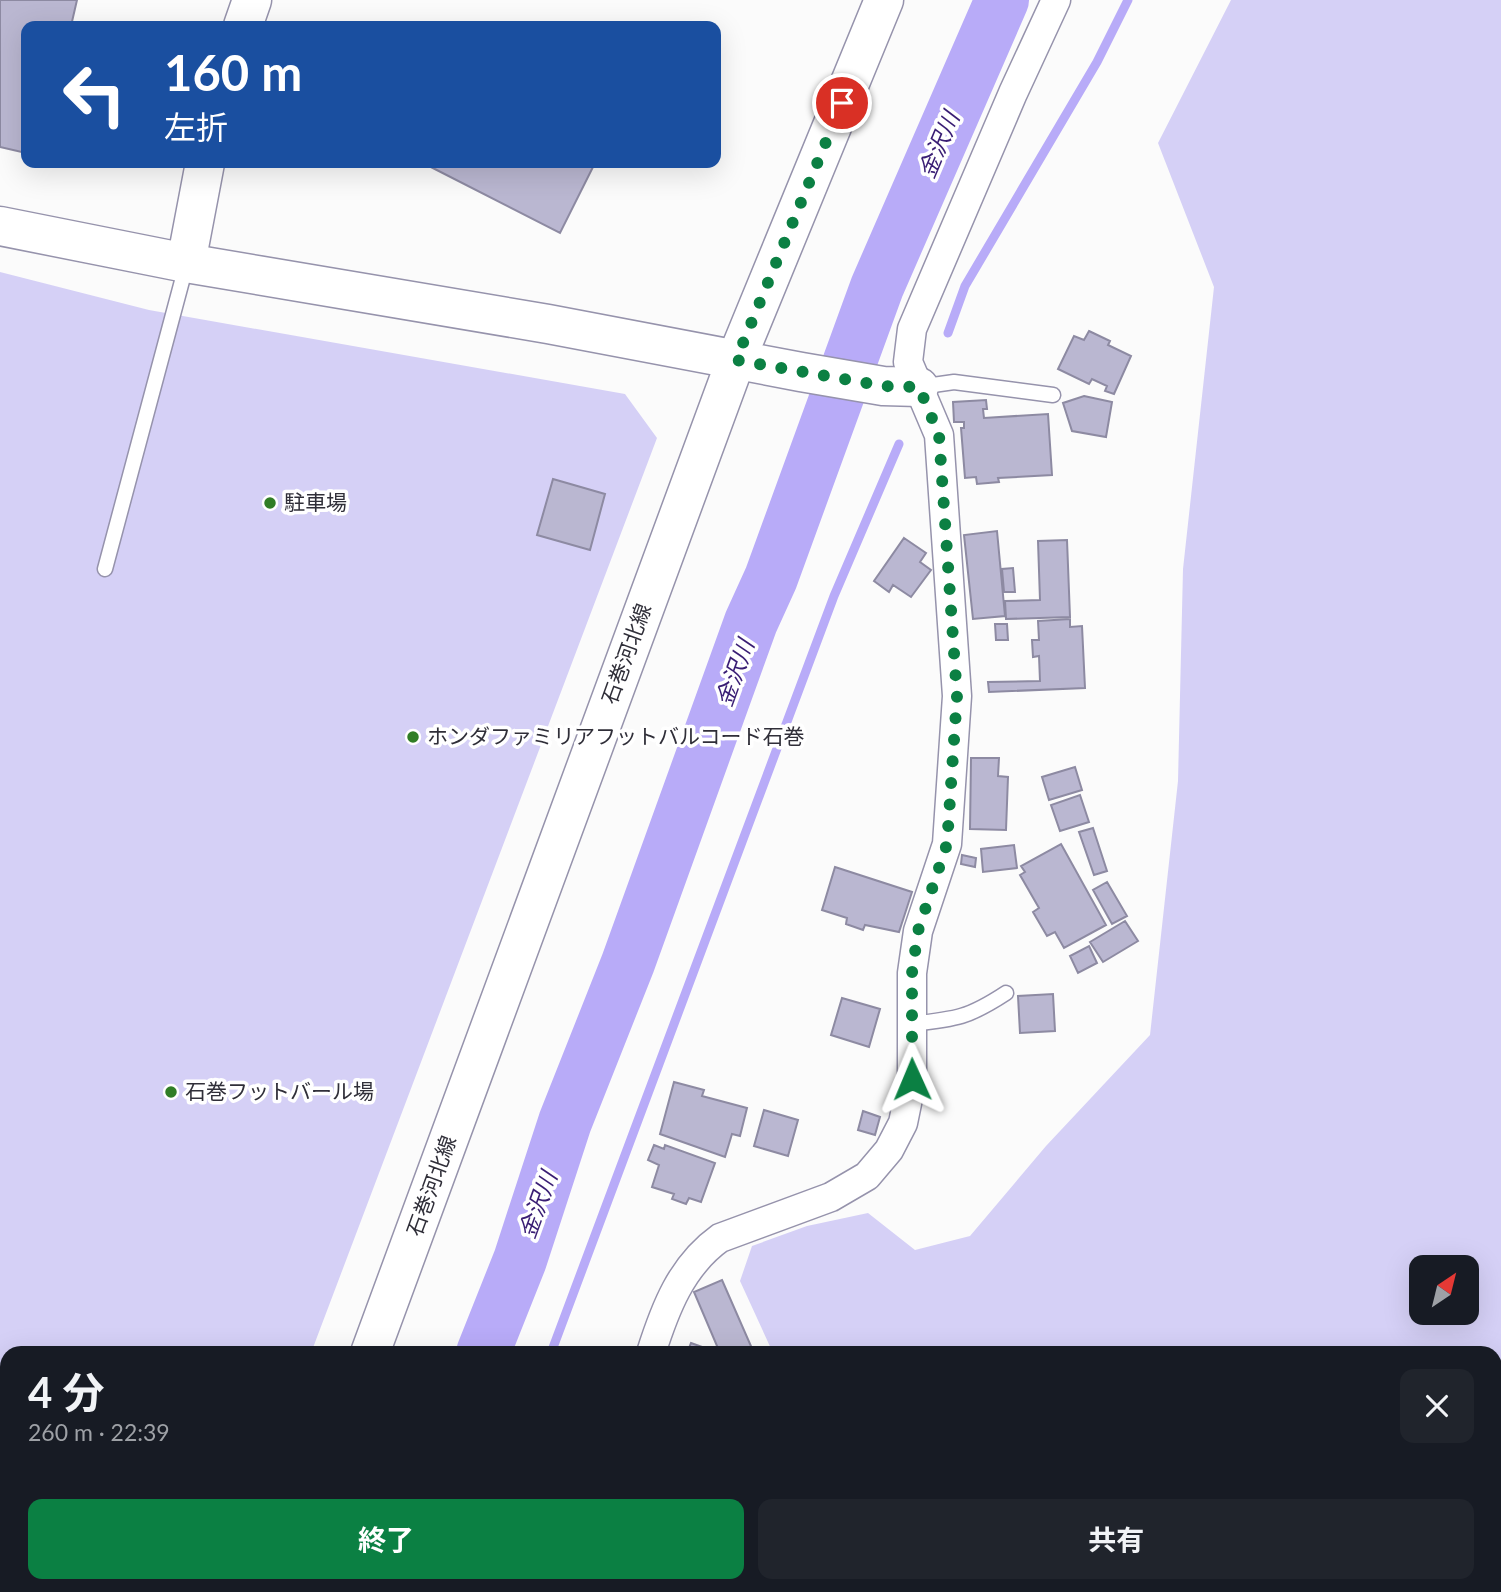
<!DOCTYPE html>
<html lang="ja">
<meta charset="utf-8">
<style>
body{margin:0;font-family:Lato,"Noto Sans JP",sans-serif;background:#20242c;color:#f1f3f6;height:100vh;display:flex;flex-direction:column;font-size:26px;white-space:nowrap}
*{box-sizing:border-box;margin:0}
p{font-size:23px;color:#9ea1a6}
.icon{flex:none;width:38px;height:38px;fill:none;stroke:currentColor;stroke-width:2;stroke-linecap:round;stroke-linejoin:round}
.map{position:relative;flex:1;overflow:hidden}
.details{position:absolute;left:0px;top:1346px;width:1502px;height:247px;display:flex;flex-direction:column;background:#171b24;border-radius:21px 21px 0 0;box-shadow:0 7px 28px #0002}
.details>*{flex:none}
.hud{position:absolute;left:21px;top:21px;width:700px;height:147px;border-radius:14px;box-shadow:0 7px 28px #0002;background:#1a4fa0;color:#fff;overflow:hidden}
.needle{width:46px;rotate:35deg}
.controls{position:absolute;left:1409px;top:1255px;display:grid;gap:14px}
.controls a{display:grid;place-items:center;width:70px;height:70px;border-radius:14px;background:#171b24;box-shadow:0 7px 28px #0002;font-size:35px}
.pin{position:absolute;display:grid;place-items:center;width:60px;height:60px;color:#fff;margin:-30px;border:4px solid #fff;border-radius:50%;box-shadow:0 2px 7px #0007}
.me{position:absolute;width:77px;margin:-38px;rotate:359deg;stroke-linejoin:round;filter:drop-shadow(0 0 5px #0008)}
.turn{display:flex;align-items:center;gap:24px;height:147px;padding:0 28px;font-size:32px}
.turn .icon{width:91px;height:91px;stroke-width:2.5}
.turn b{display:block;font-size:49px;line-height:60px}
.round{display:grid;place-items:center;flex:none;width:74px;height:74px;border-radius:14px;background:#20242c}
.overview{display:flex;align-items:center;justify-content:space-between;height:119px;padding:0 28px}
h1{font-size:42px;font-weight:700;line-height:52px}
.action{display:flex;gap:14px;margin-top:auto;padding:14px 28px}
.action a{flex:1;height:80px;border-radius:14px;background:#0b8043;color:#fff;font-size:28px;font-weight:700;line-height:80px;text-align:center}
.action a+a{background:#20242c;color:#f1f3f6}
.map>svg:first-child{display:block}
.green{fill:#d5d0f6;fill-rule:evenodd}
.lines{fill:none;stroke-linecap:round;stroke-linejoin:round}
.stream{stroke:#b8abf8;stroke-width:9}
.river{stroke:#b8abf8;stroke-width:54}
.building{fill:#bab7d1;stroke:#8d8aa2;stroke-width:2}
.lane-casing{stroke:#9693ac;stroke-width:17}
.street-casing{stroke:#9693ac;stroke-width:31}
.secondary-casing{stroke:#9693ac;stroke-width:41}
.primary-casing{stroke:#9693ac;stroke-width:41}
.lane{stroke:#fff;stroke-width:14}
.street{stroke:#fff;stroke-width:28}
.secondary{stroke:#fff;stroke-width:38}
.primary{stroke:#fff;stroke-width:38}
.route{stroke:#0b8043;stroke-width:12;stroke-dasharray:0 21.6}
.poi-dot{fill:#307d26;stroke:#fff;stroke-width:2.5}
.labels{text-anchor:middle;stroke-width:7;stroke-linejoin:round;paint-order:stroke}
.poi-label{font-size:21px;fill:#302f39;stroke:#fff;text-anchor:start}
.street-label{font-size:21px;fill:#302f39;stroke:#fff}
.water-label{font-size:23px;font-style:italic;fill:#391d74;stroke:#fff}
</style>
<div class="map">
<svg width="1501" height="1592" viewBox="0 0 1501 1592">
<rect width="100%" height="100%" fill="#fbfbfb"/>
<!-- green -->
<path class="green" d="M1231,0H1501V1592H1079L1073,1586H1494V1353H773L740,1281L752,1246L807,1226L868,1213L915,1250L970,1236L1046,1146L1150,1035L1178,781L1183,569L1214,287L1158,143ZM1421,1267H1466V1312H1421Z
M0,272L149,310L625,394L657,438L311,1353H7V1586H224L221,1592H0Z"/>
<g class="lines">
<!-- stream -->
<path class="stream" d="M948,333L965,286L1097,62L1128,0
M551,1353L834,596L899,444
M465,1592L468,1586"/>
<!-- river -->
<path class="river" d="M483,1353L520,1260L565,1122L628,963L751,622L771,578L877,287L1002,0
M404,1592L406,1586"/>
</g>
<!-- building -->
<path class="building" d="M0,0H77L71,26H26V153L0,147Z
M423,163H595L560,233Z
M1089,331L1110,341L1108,345L1131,356L1114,394L1105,391L1107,386L1092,379L1089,384L1058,369L1074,336L1084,340Z
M1084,396L1112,402L1106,437L1072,431L1063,403Z
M986,400L987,409H983L984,418L1048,414L1052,475L998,478L999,482L977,484L976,477L965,478L961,428H964V422H954L953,402Z
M553,479L605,494L590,550L537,535Z
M997,531L1005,616L973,619L964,535Z
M904,538L926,553L920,562L931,570L911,597L893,585L889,592L874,581Z
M1067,540L1070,617L1006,619L1005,601L1040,600L1038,541Z
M1013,568L1015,592H1004L1002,569Z
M1070,619V627L1082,626L1085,688L989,692L988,682L1040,681L1039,656L1033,657L1032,640H1039L1038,621Z
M995,624H1007L1008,640H996Z
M971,758H999L998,776L1008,777L1006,830L970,829Z
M1075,767L1082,790L1049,800L1042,777Z
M1080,795L1089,822L1060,831L1051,805Z
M1093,828L1107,871L1094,875L1079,832Z
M1061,844L1106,925L1064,948L1055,932L1047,936L1033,912L1039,908L1020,875L1025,872L1021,866Z
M1014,845L1017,868L983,872L981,849Z
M962,855L976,858L975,867L961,864Z
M835,867L912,892L899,932L865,925L863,930L846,924L847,918L822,910Z
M1107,882L1127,916L1112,924L1093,890Z
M1125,921L1138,941L1103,962L1090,942Z
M1089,946L1097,963L1078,973L1070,956Z
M1053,994L1055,1031L1020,1033L1018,996Z
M842,998L880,1009L869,1047L831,1035Z
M674,1082L704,1090L702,1096L747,1108L740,1136L732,1134L725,1157L660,1134Z
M764,1110L798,1120L788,1156L754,1146Z
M863,1111L880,1117L875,1135L858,1130Z
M654,1145L664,1149L665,1145L715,1163L701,1202L689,1198L686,1204L672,1199L674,1194L652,1187L659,1165L648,1160Z
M722,1280L754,1353H720L694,1292Z
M691,1343L708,1349L706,1353H687Z"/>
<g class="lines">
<!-- lane casing -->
<g class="lane-casing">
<path id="lane" d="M919,387L954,382L1053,395
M105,569L186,266
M911,1024C956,1019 968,1018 1006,993"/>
</g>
<!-- street casing -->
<g class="street-casing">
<path id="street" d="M651,1353C665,1309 681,1266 720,1238L831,1197L867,1176L889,1150L903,1123L912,1079V973L918,931L947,844L957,696L939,435L908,362L912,329L1013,93L1056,0
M574,1592L577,1586"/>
</g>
<!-- secondary casing -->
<g class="secondary-casing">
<path id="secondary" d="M243,26L252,0
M0,226L186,263L548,324L801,372L883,386L919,387
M186,263L205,163"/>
</g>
<!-- primary casing -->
<g class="primary-casing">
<path id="primary" d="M370,1353L736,360L884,0
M281,1592L283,1586"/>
</g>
<!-- lane -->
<use href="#lane" class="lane"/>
<!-- street -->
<use href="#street" class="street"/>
<!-- secondary -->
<use href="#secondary" class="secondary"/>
<!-- primary -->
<use href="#primary" class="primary"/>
</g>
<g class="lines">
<!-- route -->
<path class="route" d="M842,103L736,360L883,386L919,387L939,435L957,696L947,844L918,931L912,973V1079"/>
</g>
<!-- markers -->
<g class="poi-dot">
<circle cx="270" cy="503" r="7"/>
<circle cx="413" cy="737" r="7"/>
<circle cx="171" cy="1092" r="7"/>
</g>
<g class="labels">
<!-- poi labels -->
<g class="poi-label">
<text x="284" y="510">駐車場</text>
<text x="427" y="744">ホンダファミリアフットバルコード石巻</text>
<text x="185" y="1099">石巻フットバール場</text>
</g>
<!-- street labels -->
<g class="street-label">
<text transform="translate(627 654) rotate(-70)" y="7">石巻河北線</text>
<text transform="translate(432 1186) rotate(-70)" y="7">石巻河北線</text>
</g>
<!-- water labels -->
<g class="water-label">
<text transform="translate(939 145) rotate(-67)" y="8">金沢川</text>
<text transform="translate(735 673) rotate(-70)" y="8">金沢川</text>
<text transform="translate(538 1205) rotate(-70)" y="8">金沢川</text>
</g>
</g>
</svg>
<div class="controls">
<a><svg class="needle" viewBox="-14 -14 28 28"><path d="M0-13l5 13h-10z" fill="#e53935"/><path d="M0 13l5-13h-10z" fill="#9ea1a6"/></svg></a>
</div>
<div class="pin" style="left:842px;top:103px;background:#d93025"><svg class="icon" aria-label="arrive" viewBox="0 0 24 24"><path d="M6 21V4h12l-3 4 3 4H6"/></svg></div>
<svg class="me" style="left:912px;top:1079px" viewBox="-20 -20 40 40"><path d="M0-17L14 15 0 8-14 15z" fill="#0b8043" stroke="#fff" stroke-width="4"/></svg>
<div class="hud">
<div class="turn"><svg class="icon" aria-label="left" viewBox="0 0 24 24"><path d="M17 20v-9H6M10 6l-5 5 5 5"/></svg><div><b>160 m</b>左折</div></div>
</div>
<section class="details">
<div class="overview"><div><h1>4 分</h1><p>260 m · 22:39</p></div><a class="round"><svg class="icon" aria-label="close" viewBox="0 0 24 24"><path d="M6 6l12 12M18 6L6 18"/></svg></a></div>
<div class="action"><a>終了</a><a>共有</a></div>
</section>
</div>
